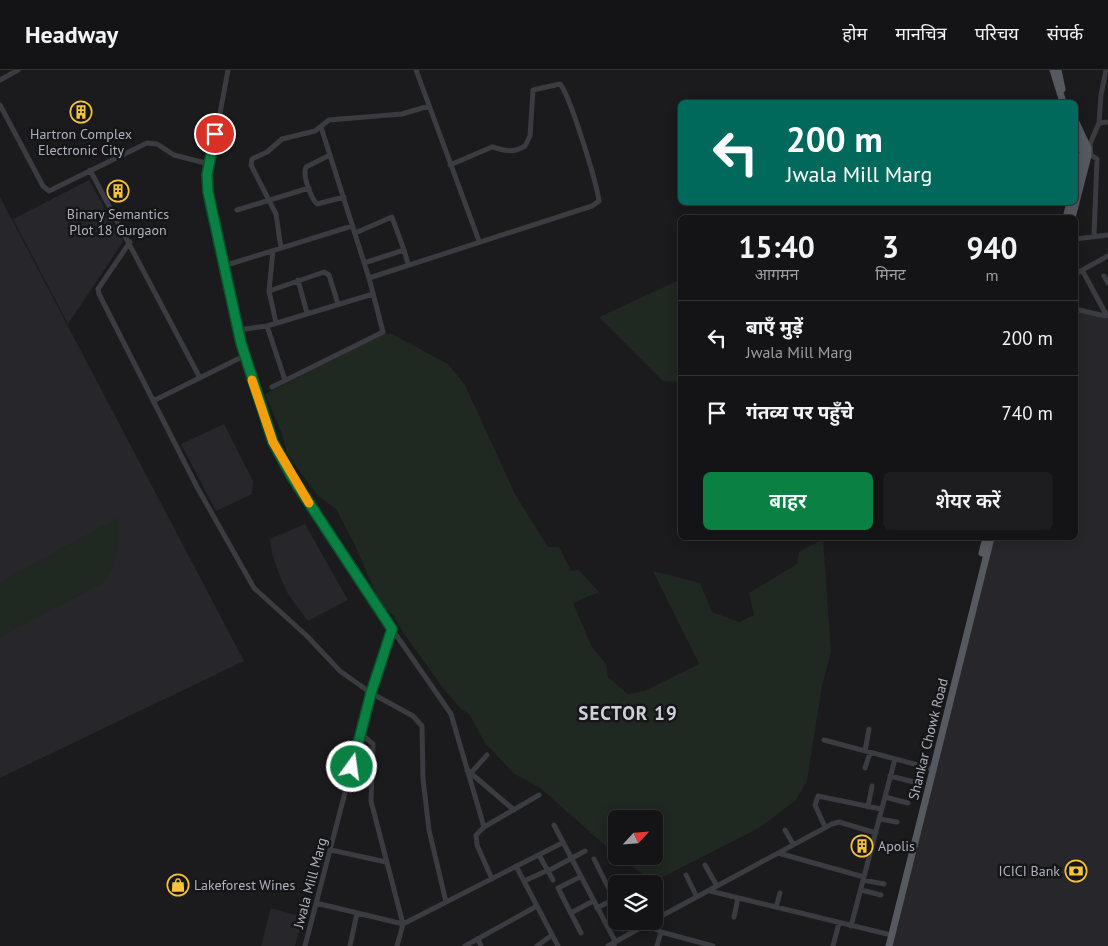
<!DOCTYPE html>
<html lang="hi">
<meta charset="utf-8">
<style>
body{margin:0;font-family:"PT Sans","Noto Sans Devanagari",sans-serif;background:#1d1d1f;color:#f1f3f6;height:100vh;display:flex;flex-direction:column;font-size:19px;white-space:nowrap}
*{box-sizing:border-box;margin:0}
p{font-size:16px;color:#9d9ea1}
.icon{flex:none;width:28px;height:28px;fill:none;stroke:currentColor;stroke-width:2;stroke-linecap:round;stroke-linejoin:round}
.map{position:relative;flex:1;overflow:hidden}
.panel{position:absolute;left:678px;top:145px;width:400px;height:325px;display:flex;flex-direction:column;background:#141416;border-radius:8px;box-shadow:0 2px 12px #0003,0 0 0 1px #333335}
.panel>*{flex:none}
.top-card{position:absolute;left:678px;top:30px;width:400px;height:105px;border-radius:8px;box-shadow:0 2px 12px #0003,0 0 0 1px #333335;background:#00695c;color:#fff;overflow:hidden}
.needle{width:32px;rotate:64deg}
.fabs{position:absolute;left:608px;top:740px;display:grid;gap:10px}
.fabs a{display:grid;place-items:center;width:55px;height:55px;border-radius:8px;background:#141416;box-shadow:0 2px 12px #0003,0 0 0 1px #333335;font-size:25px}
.pin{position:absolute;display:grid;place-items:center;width:42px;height:42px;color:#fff;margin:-21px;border:2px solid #fff;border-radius:50%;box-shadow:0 1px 5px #0007}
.me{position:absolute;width:55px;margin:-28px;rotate:14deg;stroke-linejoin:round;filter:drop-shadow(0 0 4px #0008)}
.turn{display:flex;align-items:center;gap:18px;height:105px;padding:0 25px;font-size:22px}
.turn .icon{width:65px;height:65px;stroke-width:2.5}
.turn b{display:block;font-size:35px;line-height:42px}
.eta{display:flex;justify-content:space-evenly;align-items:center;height:85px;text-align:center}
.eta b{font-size:30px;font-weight:600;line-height:35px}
.button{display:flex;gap:10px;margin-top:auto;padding:10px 25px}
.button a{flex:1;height:58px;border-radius:8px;background:#0b8043;color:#fff;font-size:20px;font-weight:600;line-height:58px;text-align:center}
.button a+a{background:#1d1d1f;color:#f1f3f6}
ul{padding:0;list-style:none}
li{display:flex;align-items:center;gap:15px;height:75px;padding:0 25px;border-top:1px solid #333335}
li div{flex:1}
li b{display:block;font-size:19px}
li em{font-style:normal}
header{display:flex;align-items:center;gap:30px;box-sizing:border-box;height:70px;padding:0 25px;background:#141416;border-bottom:1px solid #333335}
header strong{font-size:24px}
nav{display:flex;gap:28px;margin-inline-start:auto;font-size:18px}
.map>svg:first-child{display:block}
.built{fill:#27262a}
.green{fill:#202822}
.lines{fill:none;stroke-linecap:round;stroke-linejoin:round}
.minor{stroke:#3b3c42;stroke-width:5}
.major{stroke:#575961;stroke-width:7}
.route-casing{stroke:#07532c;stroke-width:12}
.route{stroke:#0b8043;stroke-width:9}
.slow{stroke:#f59e0b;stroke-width:9}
.labels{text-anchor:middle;stroke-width:5;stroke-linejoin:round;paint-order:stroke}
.poi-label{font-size:14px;fill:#adb1bd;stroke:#161518}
.street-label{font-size:14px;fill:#adb1bd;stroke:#161518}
.district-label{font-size:19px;font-weight:bold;letter-spacing:1px;fill:#ced0d8;stroke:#161518}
</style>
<header>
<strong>Headway</strong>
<nav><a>होम</a><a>मानचित्र</a><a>परिचय</a><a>संपर्क</a></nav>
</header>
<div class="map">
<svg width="1108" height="876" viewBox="0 0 1108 876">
<rect width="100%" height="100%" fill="#1b1a1d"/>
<!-- built -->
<path class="built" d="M89,110L123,172L68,254L13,149Z
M0,127L244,591L0,708Z
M1075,240L1108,249V876H891L991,468H1075Z
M224,354L253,411L252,424L216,441L181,374Z
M305,454L348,530L308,551L288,524L281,509L272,484L270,469Z
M271,838L303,847L295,876H261Z"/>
<!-- green -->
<path class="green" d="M677,211L680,214V312L663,311L599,247Z
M384,264H392L448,294L465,315L515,424L548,477H559L571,501L579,500L599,522L573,533L592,577L606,594L608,607L628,624L644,621L699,594L653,501L700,513L712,542L739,552L754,545L749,523L797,494L799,482L823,469L831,582L822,616L807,711L795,731L759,758L659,809H649L618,786H654V749H616V785L539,717L514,704L485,673L469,644L461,639L446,622L404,564L393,545L381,536L355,475L336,439L318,426L287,384L282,364L265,324Z
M118,448C120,471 117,491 106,511L0,567V512Z"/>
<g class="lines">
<!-- minor -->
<path class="minor" d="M228,0L207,113L223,196L244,286L264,347L282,389L392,559L371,623L305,876
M416,0L479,171
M0,10L18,0
M0,35L43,116L49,121L147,73L157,74L174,85L209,94
M1099,53L1108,52
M330,85L306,97C302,105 311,128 317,134L344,127
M90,100L200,308
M237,140L309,118
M355,163L392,147L404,180L364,193
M1094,166L1097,89L1091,85L1090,74L1099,53L1101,25L1106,0
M1075,169L1108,165
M130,172L98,219L99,224L197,417L254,518L307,566L340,601L371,623L413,646L422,656L423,709L429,760L446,832
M281,178L276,144L251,95L252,89L267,82L282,69L315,61L329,50L402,44L429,36
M404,180L408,194
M230,194L352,156
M1082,200L1107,246
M1075,204L1108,186
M1104,206L1108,213
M369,208L592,136L599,131C597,114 570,25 560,14L533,20L530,66L525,76C512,84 505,80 492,77L450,95
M298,210L307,243
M269,221L273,181
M1075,239L1105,246
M276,253L269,221L324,202L329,205L338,234
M267,256L285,310
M238,260L267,256L373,224
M272,317L383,262L369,208L321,57
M153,331L244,286
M392,559L451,644L484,757
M361,664L373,674L371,731L403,854L397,876
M824,670L933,699
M865,681L869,659
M865,698L870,683
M467,700L514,740
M471,703L487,685
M890,706L914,712
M885,727L908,733
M868,737L872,716
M879,749L897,752
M554,755L615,871L614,876
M825,757L815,735L818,726L881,739
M785,760L793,774
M331,780L386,792
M778,783L864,807
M539,785L553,810
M594,789L614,829
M705,795L717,816
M516,796L558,876
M548,801L585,781
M686,805L697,827
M580,807L558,818L581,863
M492,809L477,775L476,765L484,757L539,725
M863,810L884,814
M524,811L544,802
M861,820L881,825
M710,821L887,864
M654,832L661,846
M316,833L403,854L562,773
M776,837L780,823
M597,838L616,828
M571,843L593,831
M734,847L738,828
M654,850L832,754L839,752L876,763
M634,851L638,858
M647,854L661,862L713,876
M851,856L895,689
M478,869L481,876
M350,876L357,843
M465,876L537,836
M537,876L552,865
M608,876L649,853
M657,876L661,862
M833,876L839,853"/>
<!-- major -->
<path class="major" d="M1053,0L1063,32
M1058,0L1062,19
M1075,60L1083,82L1075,115
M1066,148L1070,132
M1072,148L1088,86V78L1075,50
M982,483L986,468
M889,876L991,468"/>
</g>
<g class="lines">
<!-- route casing -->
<g class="route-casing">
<path id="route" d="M215,64L207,105L208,122L241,273L273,372L292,407L392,559L371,623L352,697"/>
</g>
<!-- route -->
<use href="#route" class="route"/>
<!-- slow -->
<path class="slow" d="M252,310L273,372L309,433"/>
</g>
<!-- icons -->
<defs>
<g id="building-ring" transform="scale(1.125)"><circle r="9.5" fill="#161518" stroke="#f7c438" stroke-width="1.5"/><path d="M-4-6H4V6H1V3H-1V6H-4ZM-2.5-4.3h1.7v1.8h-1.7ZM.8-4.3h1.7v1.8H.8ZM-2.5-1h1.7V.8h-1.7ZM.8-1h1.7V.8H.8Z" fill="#f7c438"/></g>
<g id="bank-ring" transform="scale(1.125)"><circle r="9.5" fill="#161518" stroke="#f7c438" stroke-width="1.5"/><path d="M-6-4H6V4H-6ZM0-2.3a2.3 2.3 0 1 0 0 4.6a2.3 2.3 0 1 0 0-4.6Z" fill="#f7c438"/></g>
<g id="shop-ring" transform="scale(1.125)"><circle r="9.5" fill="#161518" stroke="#f7c438" stroke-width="1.5"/><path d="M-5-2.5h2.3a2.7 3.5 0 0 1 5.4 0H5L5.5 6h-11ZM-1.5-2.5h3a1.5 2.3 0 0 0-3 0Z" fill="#f7c438"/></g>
</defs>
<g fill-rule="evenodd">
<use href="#building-ring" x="81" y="42"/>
<use href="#building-ring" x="118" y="121"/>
<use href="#building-ring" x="862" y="776"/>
<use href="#bank-ring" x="1076" y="801"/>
<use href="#shop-ring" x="178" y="815"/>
</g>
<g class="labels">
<!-- poi labels -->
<g class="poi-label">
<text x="81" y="69">Hartron Complex<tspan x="81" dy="16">Electronic City</tspan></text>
<text x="118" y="149">Binary Semantics<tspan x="118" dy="16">Plot 18 Gurgaon</tspan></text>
<text x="878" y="781" text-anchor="start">Apolis</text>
<text x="1060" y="806" text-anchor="end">ICICI Bank</text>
<text x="194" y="820" text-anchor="start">Lakeforest Wines</text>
</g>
<!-- street labels -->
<g class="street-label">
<text transform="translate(928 669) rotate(-76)" y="5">Shankar Chowk Road</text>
<text transform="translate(310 813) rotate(-75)" y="5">Jwala Mill Marg</text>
</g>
<!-- district labels -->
<g class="district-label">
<text x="628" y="650">SECTOR 19</text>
</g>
</g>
</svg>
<div class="fabs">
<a><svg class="needle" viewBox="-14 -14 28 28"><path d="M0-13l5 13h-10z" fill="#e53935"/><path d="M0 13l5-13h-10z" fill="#9d9ea1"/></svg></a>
<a><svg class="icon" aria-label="layers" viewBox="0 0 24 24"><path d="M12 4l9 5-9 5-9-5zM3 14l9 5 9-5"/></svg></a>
</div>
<div class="pin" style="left:215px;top:64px;background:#d93025"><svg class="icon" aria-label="arrive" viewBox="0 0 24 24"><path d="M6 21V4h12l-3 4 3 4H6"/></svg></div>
<svg class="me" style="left:352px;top:697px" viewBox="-20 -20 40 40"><circle r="17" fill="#0b8043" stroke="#fff" stroke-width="3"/><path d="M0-11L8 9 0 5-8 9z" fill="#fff"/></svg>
<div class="top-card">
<div class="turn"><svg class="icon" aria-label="left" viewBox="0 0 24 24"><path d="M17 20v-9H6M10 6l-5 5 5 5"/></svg><div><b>200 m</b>Jwala Mill Marg</div></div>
</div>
<section class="panel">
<div class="eta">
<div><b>15:40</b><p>आगमन</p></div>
<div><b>3</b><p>मिनट</p></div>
<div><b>940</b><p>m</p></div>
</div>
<ul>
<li><svg class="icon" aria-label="left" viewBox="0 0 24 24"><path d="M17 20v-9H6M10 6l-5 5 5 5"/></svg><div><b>बाएँ मुड़ें</b><p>Jwala Mill Marg</p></div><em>200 m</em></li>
<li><svg class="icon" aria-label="arrive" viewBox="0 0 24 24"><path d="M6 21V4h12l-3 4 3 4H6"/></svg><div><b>गंतव्य पर पहुँचे</b></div><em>740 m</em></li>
</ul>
<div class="button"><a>बाहर</a><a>शेयर करें</a></div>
</section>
</div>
